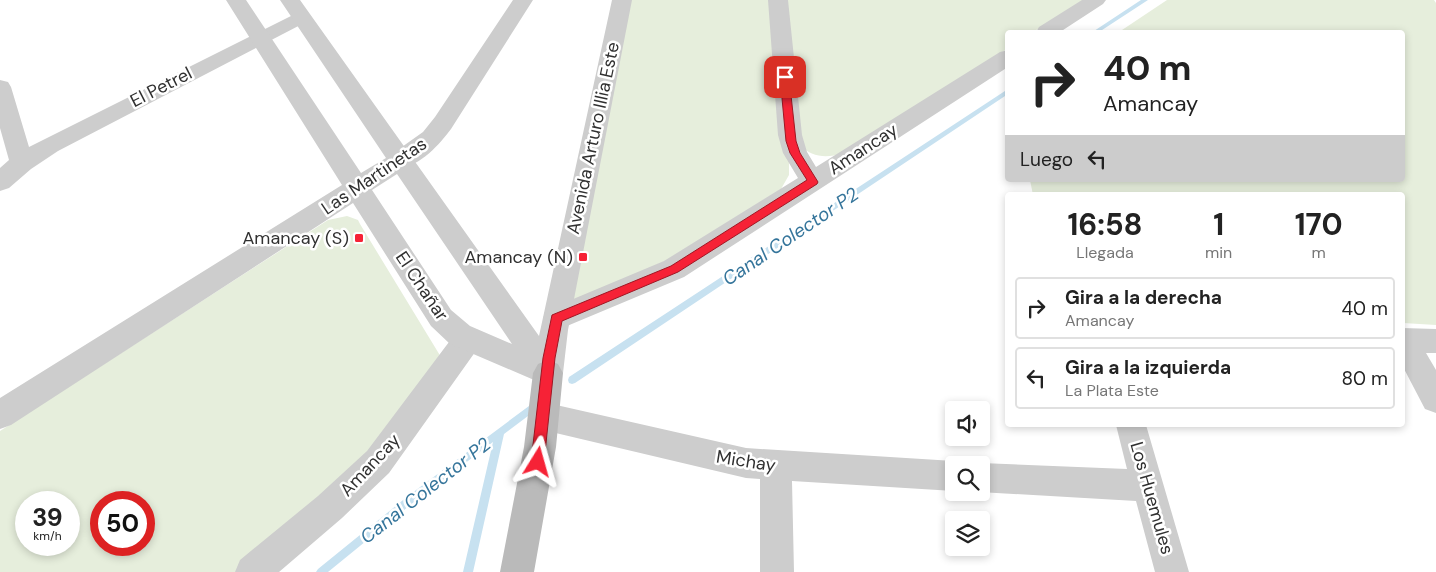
<!DOCTYPE html>
<html lang="es">
<meta charset="utf-8">
<style>
body{margin:0;font-family:"DM Sans",sans-serif;background:#f6f6f6;color:#222;height:100vh;display:flex;flex-direction:column;font-size:19px;white-space:nowrap}
*{box-sizing:border-box;margin:0}
p{font-size:16px;color:#767676}
.icon{flex:none;width:28px;height:28px;fill:none;stroke:currentColor;stroke-width:2;stroke-linecap:round;stroke-linejoin:round}
.map{position:relative;flex:1;overflow:hidden}
.drawer{position:absolute;left:1005px;top:192px;width:400px;height:235px;display:flex;flex-direction:column;background:#fff;border-radius:5px;box-shadow:0 2px 8px #0003}
.drawer>*{flex:none}
.banner{position:absolute;left:1005px;top:30px;width:400px;height:152px;border-radius:5px;box-shadow:0 2px 8px #0003;background:#fff;color:#222;overflow:hidden}
.controls{position:absolute;left:945px;top:401px;display:grid;gap:10px}
.controls a{display:grid;place-items:center;width:45px;height:45px;border-radius:5px;background:#fff;box-shadow:0 2px 8px #0003;font-size:25px}
.speed{position:absolute;left:15px;top:491px;display:flex;gap:10px;font-size:25px;font-weight:700;text-align:center}
.speed>*{display:grid;place-content:center;width:65px;height:65px;border-radius:50%;background:#fff;box-shadow:0 2px 8px #0003;line-height:1}
.speed small{font-size:12px;font-weight:400}
.speed .limit{border:8px solid #d22;background:#fff;color:#111}
.pin{position:absolute;display:grid;place-items:center;width:42px;height:42px;color:#fff;margin:-21px;border-radius:10px;box-shadow:0 2px 8px #0006}
.me{position:absolute;width:55px;margin:-28px;rotate:8deg;stroke-linejoin:round;filter:drop-shadow(0 0 4px #0008)}
.turn{display:flex;align-items:center;gap:18px;height:105px;padding:0 15px;font-size:22px}
.turn .icon{width:65px;height:65px;stroke-width:2.5}
.turn b{display:block;font-size:35px;line-height:42px}
.then{display:flex;align-items:center;height:48px;padding:0 15px;background:#0003;gap:10px;font-size:19px}
.eta{display:flex;justify-content:space-evenly;align-items:center;height:85px;text-align:center}
.eta b{font-size:30px;font-weight:700;line-height:35px}
ul{padding:0;list-style:none}
li{display:flex;align-items:center;gap:15px;height:62px;margin:0 10px 8px;padding:0 5px;border:2px solid #e0e0e0;border-radius:5px}
li div{flex:1}
li b{display:block;font-size:19px}
li em{font-style:normal}
.map>svg:first-child{display:block}
.green{fill:#e6eedc;fill-rule:evenodd}
.lines{fill:none;stroke-linecap:round;stroke-linejoin:round}
.stream{fill:#c7e1f0;fill-rule:evenodd}
.minor{fill:#cdcdcd;fill-rule:evenodd}
.tertiary{fill:#cdcdcd;fill-rule:evenodd}
.secondary{fill:#bababa;fill-rule:evenodd}
.route{fill:#f62236;stroke:#a01623}
.poi-dot{fill:#f62236;stroke:#fff;stroke-width:2}
.labels{text-anchor:middle;stroke-width:5;stroke-linejoin:round;paint-order:stroke}
.street-label{font-size:18px;fill:#303030;stroke:#fff}
.poi-label{font-size:18px;fill:#303030;stroke:#fff;text-anchor:end}
.water-label{font-size:19px;font-style:italic;fill:#35759b;stroke:#fff}
</style>
<div class="map">
<svg width="1436" height="572" viewBox="0 0 1436 572">
<rect width="100%" height="100%" fill="#fff"/>
<!-- green -->
<path class="green" d="M630,0H769L789,160V175L781,189L665,261L572,302Z
M785,0H1084L1033,32H1008L1007,49L842,153C827,159 811,157 800,145Z
M1167,0H1434L1436,3V325L1403,323L1402,195H1033L1030,180H1402V32H1119Z
M347,216L358,220L360,224L444,362L389,433L241,572H0V431L328,220ZM26,502H69V545H26ZM101,502H144V545H101Z"/>
<g class="lines">
<!-- stream -->
<path class="stream" d="M1141,0H1148L1099,32H1093L1094,31Z
M1008,89V94L575,383L572,384L569,383L568,380L569,377Z
M529,406L532,407L533,410L532,413L504,434L473,572H463L493,442L414,502L328,572H316L318,569L408,496Z"/>
<!-- minor -->
<path class="minor" d="M513,0H533L451,129C439,145 415,173 392,166L389,160L392,154L423,132L435,117Z
M768,0H788L802,135L807,152L816,167L1000,52L1008,50V67L684,277L567,326L557,330L547,326L543,318L547,310L664,261L798,178L783,153L778,135Z
M1082,0H1106L1103,4L1060,32H1036L1039,27Z
M301,11L308,13L311,17L308,21L58,151L31,169L9,188L0,191V168L9,160L0,128V80L8,82L11,87L29,147Z
M468,327L478,330L482,339L478,348L389,473L342,518L279,572H235L240,560L318,496L367,451L458,330Z
M1402,328L1436,329V353H1426L1436,370V413L1425,409L1402,365Z
M543,402L746,448L954,461L965,465H954V491L792,481L794,572H760V479L746,478L543,430L532,426L528,416L532,406Z
M1116,425H1146L1189,572H1155L1136,501L979,492H981V465H975L981,463L1127,469Z"/>
<!-- tertiary -->
<path class="tertiary" d="M226,0H246L361,173L386,158L280,0H300L539,336L612,0H632L568,330L563,373L558,382L548,386L450,344L431,326L353,203L11,425L0,429V398L342,185ZM397,174L512,344L470,326L451,310L372,190Z"/>
<!-- secondary -->
<path class="secondary" d="M548,360L558,364L563,373L556,447L534,572H500L524,447L533,373L538,364Z"/>
</g>
<!-- route -->
<path class="route" d="M785,74L789,77L796,141L800,153L818,182L817,184L678,272L562,321L555,358L544,462L542,467L538,468L533,467L531,462L543,358L552,315L671,266L807,180L790,153L786,141L780,77Z"/>
<!-- markers -->
<g class="poi-dot">
<rect x="354" y="233" width="10" height="10" rx="2.5"/>
<rect x="578" y="252" width="10" height="10" rx="2.5"/>
</g>
<g class="labels">
<!-- street labels -->
<g class="street-label">
<text transform="translate(161 87) rotate(-27)" y="6">El Petrel</text>
<text transform="translate(593 138) rotate(-78)" y="6">Avenida Arturo Illia Este</text>
<text transform="translate(863 149) rotate(-33)" y="6">Amancay</text>
<text transform="translate(374 176) rotate(-34)" y="6">Las Martinetas</text>
<text transform="translate(422 286) rotate(56)" y="6">El Chañar</text>
<text transform="translate(746 461) rotate(9)" y="6">Michay</text>
<text transform="translate(370 465) rotate(-47)" y="6">Amancay</text>
<text transform="translate(1152 498) rotate(74)" y="6">Los Huemules</text>
</g>
<!-- poi labels -->
<g class="poi-label">
<text x="349" y="244">Amancay (S)</text>
<text x="573" y="263">Amancay (N)</text>
</g>
<!-- water labels -->
<g class="water-label">
<text transform="translate(790 236) rotate(-34)" y="7">Canal Colector P2</text>
<text transform="translate(425 490) rotate(-38)" y="7">Canal Colector P2</text>
</g>
</g>
</svg>
<div class="controls">
<a><svg class="icon" aria-label="sound" viewBox="0 0 24 24"><path d="M4 9h4l5-4v14l-5-4H4zM17 9q2 3 0 6"/></svg></a>
<a><svg class="icon" aria-label="search" viewBox="0 0 24 24"><circle cx="10" cy="10" r="6"/><path d="M15 15l6 6"/></svg></a>
<a><svg class="icon" aria-label="layers" viewBox="0 0 24 24"><path d="M12 4l9 5-9 5-9-5zM3 14l9 5 9-5"/></svg></a>
</div>
<div class="speed"><div>39<small>km/h</small></div><div class="limit">50</div></div>
<div class="pin" style="left:785px;top:77px;background:#d93025"><svg class="icon" aria-label="arrive" viewBox="0 0 24 24"><path d="M6 21V4h12l-3 4 3 4H6"/></svg></div>
<svg class="me" style="left:538px;top:462px" viewBox="-20 -20 40 40"><path d="M0-17L14 15 0 8-14 15z" fill="#f62236" stroke="#fff" stroke-width="4"/></svg>
<div class="banner">
<div class="turn"><svg class="icon" aria-label="right" viewBox="0 0 24 24"><path d="M7 20v-9h11M14 6l5 5-5 5"/></svg><div><b>40 m</b>Amancay</div></div>
<div class="then">Luego<svg class="icon" aria-label="left" viewBox="0 0 24 24"><path d="M17 20v-9H6M10 6l-5 5 5 5"/></svg></div>
</div>
<section class="drawer">
<div class="eta">
<div><b>16:58</b><p>Llegada</p></div>
<div><b>1</b><p>min</p></div>
<div><b>170</b><p>m</p></div>
</div>
<ul>
<li><svg class="icon" aria-label="right" viewBox="0 0 24 24"><path d="M7 20v-9h11M14 6l5 5-5 5"/></svg><div><b>Gira a la derecha</b><p>Amancay</p></div><em>40 m</em></li>
<li><svg class="icon" aria-label="left" viewBox="0 0 24 24"><path d="M17 20v-9H6M10 6l-5 5 5 5"/></svg><div><b>Gira a la izquierda</b><p>La Plata Este</p></div><em>80 m</em></li>
</ul>
</section>
</div>
